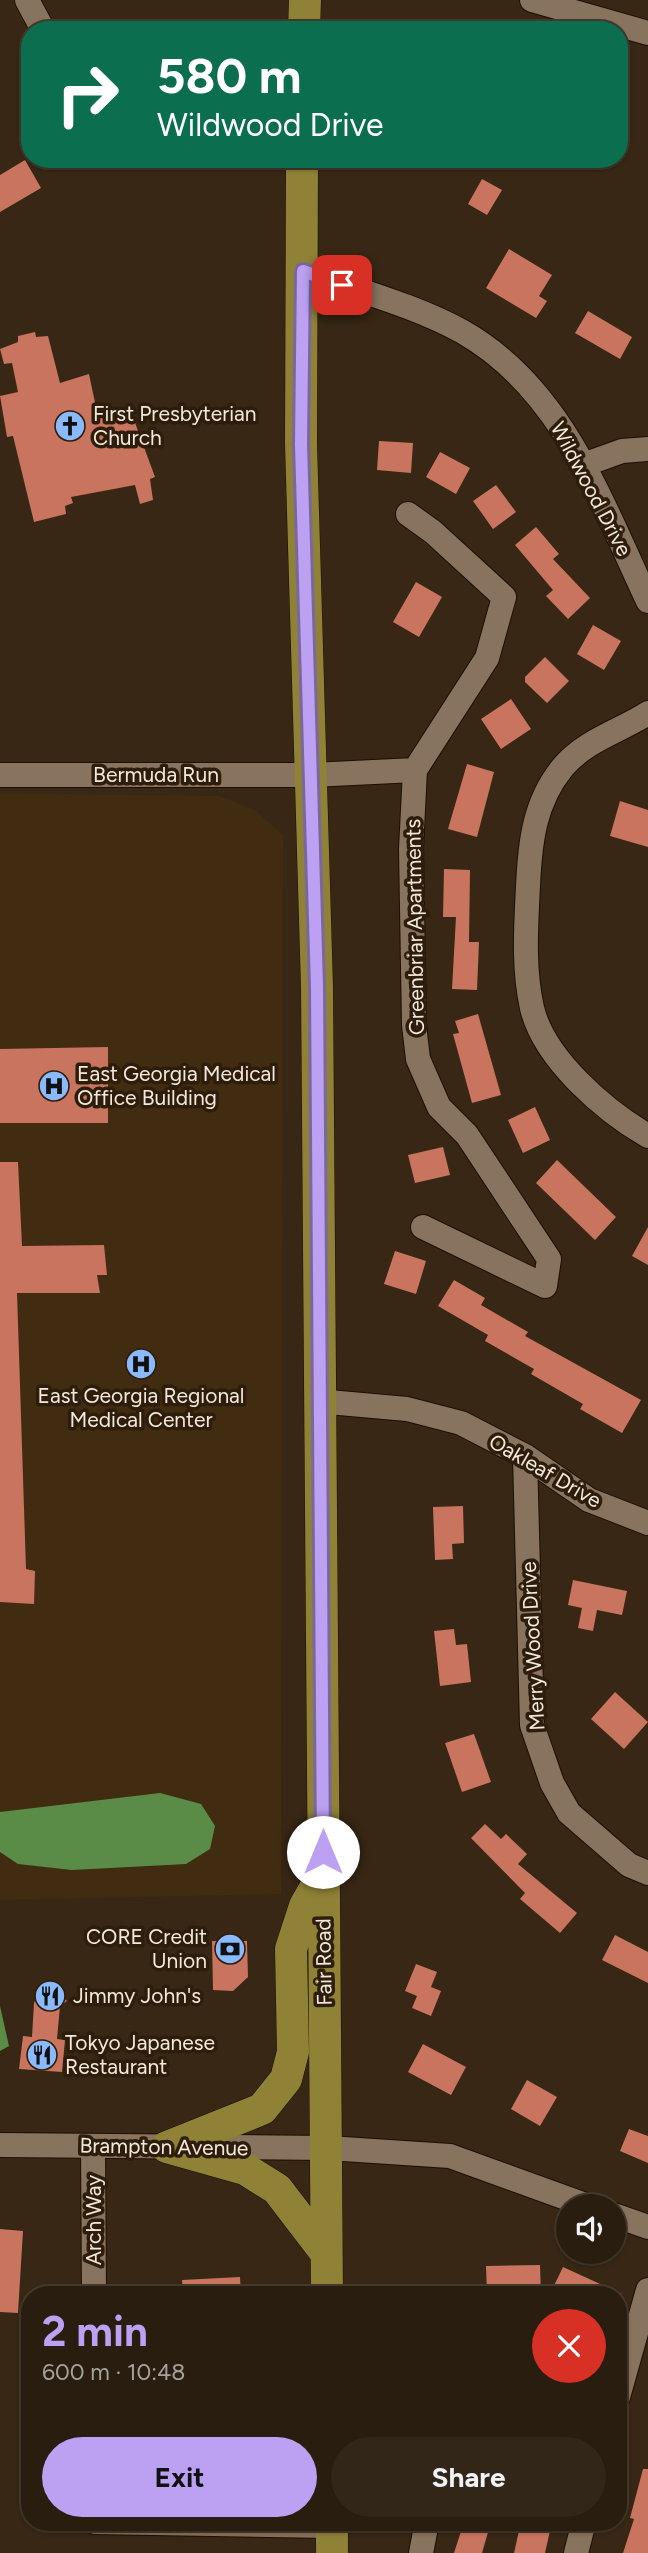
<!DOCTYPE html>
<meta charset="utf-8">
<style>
body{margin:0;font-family:Figtree,sans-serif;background:#312618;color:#f1f3f6;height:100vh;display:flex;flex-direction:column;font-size:26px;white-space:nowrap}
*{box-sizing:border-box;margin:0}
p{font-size:23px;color:#a5a29e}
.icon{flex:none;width:38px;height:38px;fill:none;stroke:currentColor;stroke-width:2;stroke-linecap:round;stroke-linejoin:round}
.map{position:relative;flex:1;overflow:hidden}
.details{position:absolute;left:21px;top:2286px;width:606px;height:245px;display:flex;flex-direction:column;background:#291d0f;border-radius:28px;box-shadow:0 2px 5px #0004,0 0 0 2px #453b2f}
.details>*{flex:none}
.hud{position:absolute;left:21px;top:21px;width:607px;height:147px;border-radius:28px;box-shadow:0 2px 5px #0004,0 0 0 2px #453b2f;background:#0b6e4f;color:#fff;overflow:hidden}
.buttons{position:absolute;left:556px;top:2194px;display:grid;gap:14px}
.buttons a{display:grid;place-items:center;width:70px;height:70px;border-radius:50%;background:#291d0f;box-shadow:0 2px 5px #0004,0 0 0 2px #453b2f;font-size:35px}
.pin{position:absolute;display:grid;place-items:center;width:60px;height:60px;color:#fff;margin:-30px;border-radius:14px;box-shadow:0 4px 10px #0006}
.me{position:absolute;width:77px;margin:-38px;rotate:0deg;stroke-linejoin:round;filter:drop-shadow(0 0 5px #0008)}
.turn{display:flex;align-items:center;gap:24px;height:147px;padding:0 21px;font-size:32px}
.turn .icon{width:91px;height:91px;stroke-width:2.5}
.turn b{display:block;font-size:49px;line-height:60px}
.round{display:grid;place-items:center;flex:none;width:74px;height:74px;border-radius:37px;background:#312618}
.head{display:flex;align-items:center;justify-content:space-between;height:119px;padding:0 21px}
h1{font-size:42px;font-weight:700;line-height:52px;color:#bca0f2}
.cta{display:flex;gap:14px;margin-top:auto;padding:14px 21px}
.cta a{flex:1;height:80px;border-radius:42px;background:#bca0f2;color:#111;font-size:28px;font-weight:700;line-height:80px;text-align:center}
.cta a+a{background:#312618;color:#f1f3f6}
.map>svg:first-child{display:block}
.built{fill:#412c12}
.water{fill:#5a8c47}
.building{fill:#c9745f}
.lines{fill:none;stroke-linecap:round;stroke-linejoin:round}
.minor-casing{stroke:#1e0f00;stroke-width:26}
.major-casing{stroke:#1e0f00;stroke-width:33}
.minor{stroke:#87735e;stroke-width:24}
.major{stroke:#8f8136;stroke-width:32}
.route-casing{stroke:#7a689d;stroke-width:18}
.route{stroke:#bca0f2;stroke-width:12}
.labels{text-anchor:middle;stroke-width:7;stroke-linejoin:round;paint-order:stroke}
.poi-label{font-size:21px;fill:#f3e8dc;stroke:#2d1d0a;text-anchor:start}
.street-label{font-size:21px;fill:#f3e8dc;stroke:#2d1d0a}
</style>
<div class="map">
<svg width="648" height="2553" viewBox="0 0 648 2553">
<rect width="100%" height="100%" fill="#372714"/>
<!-- built -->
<path class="built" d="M0,793L220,796L256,811L283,835L281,1894L0,1900Z"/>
<!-- water -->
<path class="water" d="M160,1793L201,1804L215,1826L210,1849L186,1864L72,1870L18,1864L0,1852V1812Z
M0,2006L9,2046L0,2051Z"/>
<!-- building -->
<path class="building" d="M25,160L41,188L0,212V175Z
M482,179L502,190L487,215L468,204Z
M509,249L552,275L539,296L547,301L536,318L486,288Z
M588,311L632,337L620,359L575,333Z
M35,332L36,337L48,336L60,383L89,374L98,417L130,409L155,477L150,479L153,500L140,504L135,485L71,497L73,503L65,506L66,514L34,522L13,436L7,437L0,396L18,392L12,363L4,364L0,349L18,342V336Z
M379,441L413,443L411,473L377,470Z
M440,452L470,468L456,494L426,477Z
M496,485L516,512L493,529L473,501Z
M536,527L559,554L553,559L590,598L568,619L546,596L553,590L515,545Z
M416,582L442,597L419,637L393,622Z
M593,625L621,641L604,670L577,654Z
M545,657L569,681L547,703L525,682V677Z
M511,699L531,729L501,749L481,719Z
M467,764L494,772L477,837L448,829Z
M620,801L648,810V847L610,836Z
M444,869L470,870L469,942H479L477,990L452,989L456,917H443Z
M478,1014L501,1095L472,1103L453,1034L459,1033L455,1021Z
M108,1047V1123H0V1049Z
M535,1107L550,1140L523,1153L508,1120Z
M443,1147L450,1175L415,1183L408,1155Z
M557,1160L616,1217L595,1240L536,1183Z
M0,1162H18L22,1246L104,1245L107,1275H97L100,1293H17L26,1569L35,1571L34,1604L0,1602Z
M648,1227V1265L632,1256Z
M395,1251L426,1261L416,1294L384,1284Z
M454,1280L485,1298L481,1305L528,1332L525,1336L641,1400L622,1433L580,1409L583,1404L531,1374L534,1369L485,1341L488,1335L438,1306Z
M463,1506L464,1543L452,1544L453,1559L435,1560L433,1507Z
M573,1580L627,1591L622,1615L597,1610L593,1631L578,1628L582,1608L568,1605Z
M454,1629L456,1645L467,1644L471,1682L440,1686L434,1631Z
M615,1692L648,1722L624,1749L591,1719Z
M474,1734L491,1782L462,1792L445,1743Z
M485,1824L501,1839L506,1834L527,1854L518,1864L577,1913L560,1933L520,1899L525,1893L471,1838Z
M615,1935L648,1952V1983L602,1960Z
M212,1941H247L248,1977L233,1991L213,1990Z
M416,1964L437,1972L431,1987L441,1991L431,2016L412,2008L417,1996L405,1991Z
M45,1981L67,2001L60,2006L57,2039L65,2040L62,2072L19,2069L23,2036L32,2037L34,2003Z
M423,2044L466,2067L451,2095L408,2072Z
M527,2080L557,2097L540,2126L511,2109Z
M629,2129L648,2136V2163L620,2151Z
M0,2229L23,2231L18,2313L0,2312Z
M540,2265L541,2294H487L486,2266Z
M563,2267L622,2294H550Z
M240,2277L241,2294H183L182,2280Z
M643,2469H648V2553H623L634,2519L630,2518Z
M464,2522H491L482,2553H454Z
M521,2522H552L545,2553H514Z"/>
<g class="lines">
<!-- minor casing -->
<g class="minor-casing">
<path id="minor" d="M27,0L43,30
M532,0L648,33
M303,271C356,290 414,305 463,332C563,389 602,504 648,601
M583,465L622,451L648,449
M408,514L433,532L504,597L487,658L415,770
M648,713C620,731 586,740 563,767C534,802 530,843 528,886C526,927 523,968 532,1008C544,1059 605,1111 648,1136
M415,770L411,849L414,1025L418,1059L439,1107L467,1135L549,1259L545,1286L423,1227
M0,775H312L415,770
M317,1401L407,1409L461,1423L525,1456L589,1500L648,1523
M525,1456L532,1725L552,1783L569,1813L629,1865L648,1873
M0,2145L328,2148L450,2156L591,2207
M93,2146L94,2294
M614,2215L648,2227
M618,2397L648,2290
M95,2522L332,2526
M421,2553L427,2522
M576,2553L584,2522"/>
</g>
<!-- major casing -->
<g class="major-casing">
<path id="major" d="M304,30L305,0
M302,159L301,444L317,987L327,2294
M167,2147L262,2109L286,2079L293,2052L291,1949L305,1906L321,1878
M167,2147L245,2169L277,2189L326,2253
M332,2522V2553"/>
</g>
<!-- minor -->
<use href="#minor" class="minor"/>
<!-- major -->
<use href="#major" class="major"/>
</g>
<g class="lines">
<!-- route casing -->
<g class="route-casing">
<path id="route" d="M323,1852L317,987L301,444L303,271L342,285"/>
</g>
<!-- route -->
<use href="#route" class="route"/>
</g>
<!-- icons -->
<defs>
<g id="church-disc" transform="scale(1.575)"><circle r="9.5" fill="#8abafc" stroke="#2d1d0a"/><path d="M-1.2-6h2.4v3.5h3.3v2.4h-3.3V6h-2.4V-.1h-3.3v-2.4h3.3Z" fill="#111"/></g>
<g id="hospital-disc" transform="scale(1.575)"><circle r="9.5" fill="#8abafc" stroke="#2d1d0a"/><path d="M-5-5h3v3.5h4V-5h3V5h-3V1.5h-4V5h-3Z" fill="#111"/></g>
<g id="bank-disc" transform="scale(1.575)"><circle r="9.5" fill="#8abafc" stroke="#2d1d0a"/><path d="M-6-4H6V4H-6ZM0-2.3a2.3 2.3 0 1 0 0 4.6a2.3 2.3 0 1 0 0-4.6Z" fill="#111"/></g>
<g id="restaurant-disc" transform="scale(1.575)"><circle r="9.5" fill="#8abafc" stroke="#2d1d0a"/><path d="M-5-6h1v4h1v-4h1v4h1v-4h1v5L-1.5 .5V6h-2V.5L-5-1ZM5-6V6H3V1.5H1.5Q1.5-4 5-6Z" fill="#111"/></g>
</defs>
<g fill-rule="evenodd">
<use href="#church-disc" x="70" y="426"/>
<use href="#hospital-disc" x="54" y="1086"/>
<use href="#hospital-disc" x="141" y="1364"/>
<use href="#bank-disc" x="230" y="1949"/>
<use href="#restaurant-disc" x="50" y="1996"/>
<use href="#restaurant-disc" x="42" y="2055"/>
</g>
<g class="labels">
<!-- poi labels -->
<g class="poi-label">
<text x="93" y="421">First Presbyterian<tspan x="93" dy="24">Church</tspan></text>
<text x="77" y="1081">East Georgia Medical<tspan x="77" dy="24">Office Building</tspan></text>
<text x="141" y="1403" text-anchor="middle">East Georgia Regional<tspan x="141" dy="24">Medical Center</tspan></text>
<text x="207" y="1944" text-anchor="end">CORE Credit<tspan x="207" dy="24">Union</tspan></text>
<text x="73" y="2003">Jimmy John's</text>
<text x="65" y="2050">Tokyo Japanese<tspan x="65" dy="24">Restaurant</tspan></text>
</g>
<!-- street labels -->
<g class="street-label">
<text transform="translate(591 489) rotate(62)" y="7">Wildwood Drive</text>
<text x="156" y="782">Bermuda Run</text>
<text transform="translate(415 927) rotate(-91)" y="7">Greenbriar Apartments</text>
<text transform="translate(545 1471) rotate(30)" y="7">Oakleaf Drive</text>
<text transform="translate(533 1646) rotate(-93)" y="7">Merry Wood Drive</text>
<text transform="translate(324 1962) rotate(-91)" y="7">Fair Road</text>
<text transform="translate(164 2147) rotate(1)" y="7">Brampton Avenue</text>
<text transform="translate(94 2220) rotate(-90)" y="7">Arch Way</text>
</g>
</g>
</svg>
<div class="buttons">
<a><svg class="icon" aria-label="sound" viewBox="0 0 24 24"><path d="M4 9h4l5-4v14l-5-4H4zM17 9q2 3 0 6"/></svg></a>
</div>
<div class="pin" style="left:342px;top:285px;background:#d93025"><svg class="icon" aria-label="arrive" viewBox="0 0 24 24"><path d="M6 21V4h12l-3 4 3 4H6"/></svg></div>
<svg class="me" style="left:323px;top:1852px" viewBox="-20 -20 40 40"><circle r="19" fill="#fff"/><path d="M0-13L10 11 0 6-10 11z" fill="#bca0f2"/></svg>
<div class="hud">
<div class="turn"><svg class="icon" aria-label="right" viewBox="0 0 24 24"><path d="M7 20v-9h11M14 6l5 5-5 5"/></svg><div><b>580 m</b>Wildwood Drive</div></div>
</div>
<section class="details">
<div class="head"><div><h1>2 min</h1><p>600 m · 10:48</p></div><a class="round" style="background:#d93025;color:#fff"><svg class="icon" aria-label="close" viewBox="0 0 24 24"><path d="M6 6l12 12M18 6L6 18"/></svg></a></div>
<div class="cta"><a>Exit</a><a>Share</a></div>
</section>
</div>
